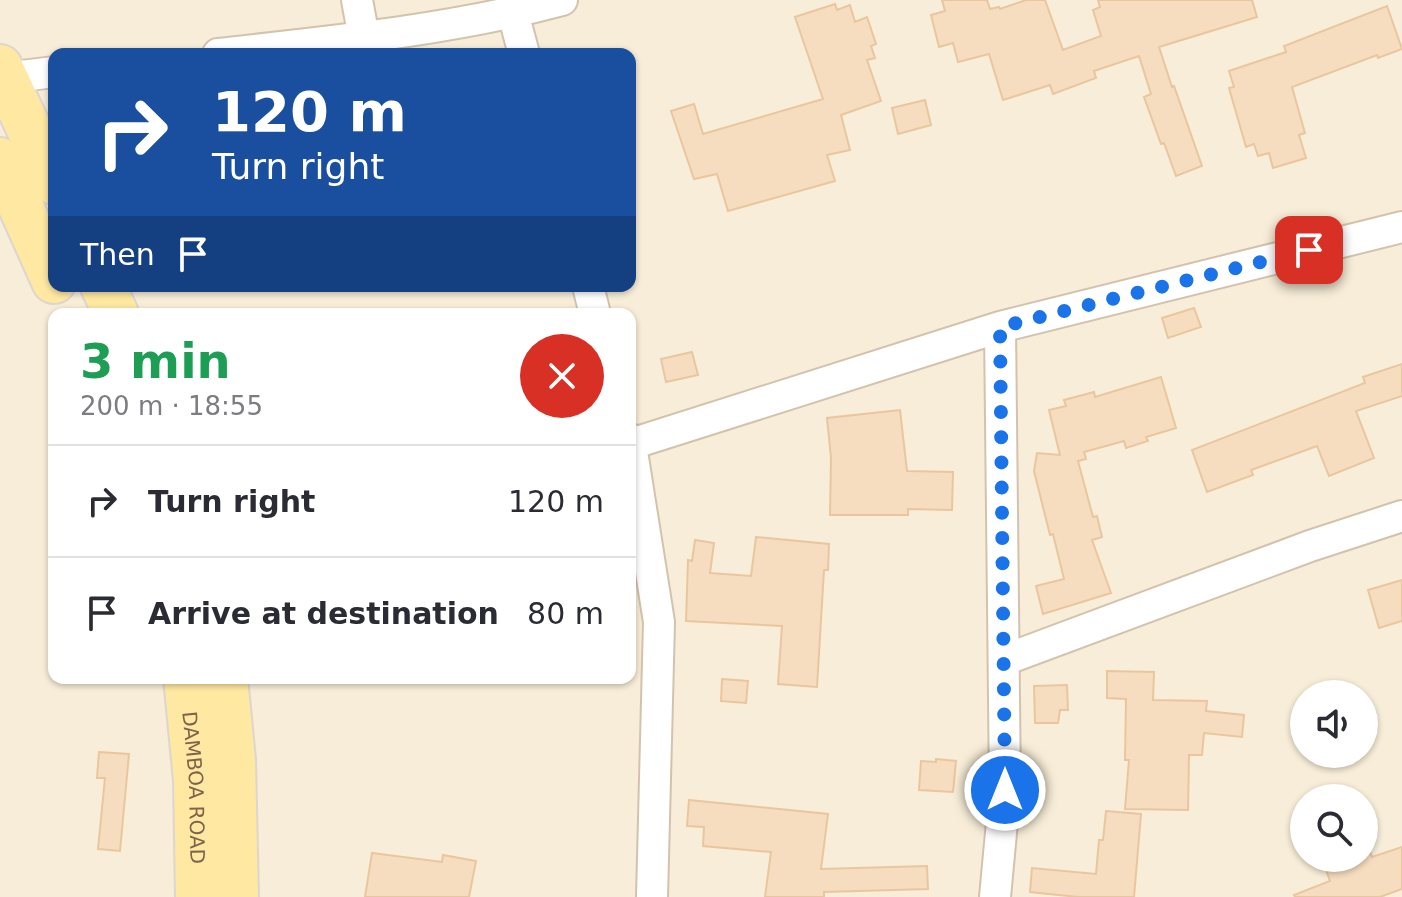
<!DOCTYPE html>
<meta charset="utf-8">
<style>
body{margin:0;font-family:"DejaVu Sans",sans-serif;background:#f2f2f3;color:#2b2b33;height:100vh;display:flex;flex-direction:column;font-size:30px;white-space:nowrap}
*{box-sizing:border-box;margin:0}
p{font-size:26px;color:#7c7c81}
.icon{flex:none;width:44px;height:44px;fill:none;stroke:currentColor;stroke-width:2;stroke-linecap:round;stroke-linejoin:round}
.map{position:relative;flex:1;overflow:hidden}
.sheet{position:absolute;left:48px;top:308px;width:588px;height:376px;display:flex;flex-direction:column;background:#fff;border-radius:16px;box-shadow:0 2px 6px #0004}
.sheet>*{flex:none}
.banner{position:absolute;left:48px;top:48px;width:588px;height:244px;border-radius:16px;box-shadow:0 2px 6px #0004;background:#1a4fa0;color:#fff;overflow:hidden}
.controls{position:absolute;left:1290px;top:680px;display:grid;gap:16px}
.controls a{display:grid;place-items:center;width:88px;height:88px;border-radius:50%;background:#fff;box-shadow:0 2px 6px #0004;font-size:40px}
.pin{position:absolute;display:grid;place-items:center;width:68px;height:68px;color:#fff;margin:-34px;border-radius:16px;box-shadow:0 4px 12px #0006}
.me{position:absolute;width:88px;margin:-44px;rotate:0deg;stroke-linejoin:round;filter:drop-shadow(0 0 6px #0008)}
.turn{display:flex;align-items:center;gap:28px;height:168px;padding:0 32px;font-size:36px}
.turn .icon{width:104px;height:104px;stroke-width:2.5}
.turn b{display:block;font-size:56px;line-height:68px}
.then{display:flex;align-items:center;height:76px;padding:0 32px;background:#0003;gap:16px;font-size:30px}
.round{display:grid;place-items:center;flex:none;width:84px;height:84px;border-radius:42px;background:#f2f2f3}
.headline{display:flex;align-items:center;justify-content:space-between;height:136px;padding:0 32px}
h1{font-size:48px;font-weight:600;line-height:60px;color:#1e9e55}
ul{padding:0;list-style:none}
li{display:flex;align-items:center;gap:24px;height:112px;padding:0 32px;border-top:2px solid #e1e1e2}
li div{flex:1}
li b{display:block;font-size:30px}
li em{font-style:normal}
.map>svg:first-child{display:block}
.residential{fill:#f7edd8;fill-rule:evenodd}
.building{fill:#f6ddc0;stroke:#eac69f;stroke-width:2}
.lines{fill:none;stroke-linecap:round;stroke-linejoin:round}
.minor-casing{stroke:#d3c3ae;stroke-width:34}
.primary-casing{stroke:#ddd6d0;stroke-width:48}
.minor{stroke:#fff;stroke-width:30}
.primary{stroke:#ffe8a1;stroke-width:44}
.route{stroke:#1a73e8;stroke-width:14;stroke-dasharray:0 25.2}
.labels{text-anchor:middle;stroke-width:6;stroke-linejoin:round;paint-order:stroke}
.street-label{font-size:20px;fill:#7d634a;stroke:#fffcf3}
</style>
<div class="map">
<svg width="1402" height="897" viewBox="0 0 1402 897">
<rect width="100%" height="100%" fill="#fef9eb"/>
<!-- residential -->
<path class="residential" d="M0,0H1402V897H0ZM54,54H630V286H54ZM54,314H630V678H54ZM1304,694H1364V754H1304ZM1304,798H1364V858H1304Z"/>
<!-- building -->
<path class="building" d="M942,0H987L990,9L999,7L1000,9L1026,0H1045L1063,50L1101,36L1093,10L1100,7L1098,0H1252L1257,17L1159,47L1172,87L1174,86L1202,166L1176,176L1164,143L1161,144L1144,97L1151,94L1139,56L1094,71L1096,78L1053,94L1050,85L1003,100L989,54L958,62L953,43L939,47L931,15L945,11Z
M835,4L837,10L850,5L855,22L867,17L876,44L871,46L875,58L867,60L881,101L841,115L850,150L827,155L835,181L728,211L717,174L694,179L671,111L694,104L703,134L823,99L795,17Z
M1387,6L1402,49L1378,58L1377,55L1292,87L1305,133L1299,135L1306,158L1273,168L1269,153L1258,156L1254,144L1246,147L1229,88L1234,87L1229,71L1286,52L1284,46Z
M925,100L931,125L898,134L892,108Z
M1194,308L1201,327L1168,338L1162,318Z
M692,352L698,375L666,382L661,359Z
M1402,364V396L1356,411L1374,458L1329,476L1317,446L1251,470L1253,475L1207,492L1192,450L1365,383L1363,377Z
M1161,377L1176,428L1146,437L1148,441L1126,448L1124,441L1084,452L1086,459L1078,461L1093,517L1097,516L1102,537L1092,540L1111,593L1043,614L1036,586L1064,579L1053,534L1050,535L1034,471L1037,453L1060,455L1049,410L1066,406L1064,400L1094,392L1095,397Z
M900,410L907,471L953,472L952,510L908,509V515H830L831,458L827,418Z
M756,537L829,544L828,570H824L817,687L778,684L782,626L686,621L688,560L692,561L695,540L714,543L710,573L751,576Z
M1402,580V621L1379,628L1368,590Z
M1107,671L1154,672L1153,700L1207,701L1206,711L1244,715L1242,737L1204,733L1202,755H1189L1188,810L1125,809L1129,760H1125L1126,699L1107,698Z
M722,679L748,681L746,703L721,701Z
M1067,685L1068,710H1060L1058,723H1035L1034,686Z
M99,752L129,754L120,851L98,849L105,778H97Z
M936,759L956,761L953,792L919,790L921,761L936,762Z
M689,800L828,814L821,869L927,866L928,889L824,892V897H765L771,852L703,846L704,827L687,826Z
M1106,811L1141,814L1134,897H1078L1030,892L1032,868L1096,874L1099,840H1103Z
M1402,847V889L1380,897H1295L1294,895L1330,881L1325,867L1352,858H1364V854L1370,852L1372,857Z
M372,853L442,862L443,855L476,861L469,897H365Z"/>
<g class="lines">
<!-- minor casing -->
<g class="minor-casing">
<path id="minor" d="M357,0L364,38
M513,13L524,54
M218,54C333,41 450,30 562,0
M0,81L5,78L54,72
M588,286L595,314
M630,439L659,622L652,897
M631,444L1000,327L1402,227
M1004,660L1310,546L1402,516
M995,897L1005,790L1000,327"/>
</g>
<!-- primary casing -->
<g class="primary-casing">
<g id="primary">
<path d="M0,67L54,182"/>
<path d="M0,160L54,281"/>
<path d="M103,286L116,314"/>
<path id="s1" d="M186,678L196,780L198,897"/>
<path d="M225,678L233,760L236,897"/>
</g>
</g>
<!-- minor -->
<use href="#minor" class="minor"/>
<!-- primary -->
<use href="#primary" class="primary"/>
</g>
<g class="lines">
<!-- route -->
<path class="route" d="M1005,790L1000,327L1309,250"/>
</g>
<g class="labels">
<!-- street labels -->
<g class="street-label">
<text dy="7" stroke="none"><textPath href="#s1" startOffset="110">DAMBOA ROAD</textPath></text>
</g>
</g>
</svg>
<div class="controls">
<a><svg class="icon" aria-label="sound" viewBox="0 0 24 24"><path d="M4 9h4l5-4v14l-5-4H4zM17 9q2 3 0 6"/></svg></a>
<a><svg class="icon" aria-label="search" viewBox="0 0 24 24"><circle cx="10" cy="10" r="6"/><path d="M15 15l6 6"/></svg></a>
</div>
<div class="pin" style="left:1309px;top:250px;background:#d93025"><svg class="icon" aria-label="arrive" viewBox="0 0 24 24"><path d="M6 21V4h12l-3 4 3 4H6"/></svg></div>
<svg class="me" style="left:1005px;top:790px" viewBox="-20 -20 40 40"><circle r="17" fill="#1a73e8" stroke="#fff" stroke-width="3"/><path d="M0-11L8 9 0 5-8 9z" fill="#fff"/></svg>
<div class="banner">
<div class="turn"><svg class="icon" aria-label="right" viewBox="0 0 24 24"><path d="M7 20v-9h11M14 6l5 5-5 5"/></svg><div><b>120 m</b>Turn right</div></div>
<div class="then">Then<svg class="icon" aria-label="arrive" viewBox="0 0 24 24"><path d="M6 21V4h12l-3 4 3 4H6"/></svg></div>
</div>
<section class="sheet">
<div class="headline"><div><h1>3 min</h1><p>200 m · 18:55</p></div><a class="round" style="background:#d93025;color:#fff"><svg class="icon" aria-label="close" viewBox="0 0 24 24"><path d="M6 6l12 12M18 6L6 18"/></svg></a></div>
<ul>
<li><svg class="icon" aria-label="right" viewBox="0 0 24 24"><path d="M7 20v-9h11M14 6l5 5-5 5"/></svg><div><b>Turn right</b></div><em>120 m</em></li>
<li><svg class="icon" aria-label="arrive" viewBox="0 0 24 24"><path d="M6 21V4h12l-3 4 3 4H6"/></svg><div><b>Arrive at destination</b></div><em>80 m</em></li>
</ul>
</section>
</div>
